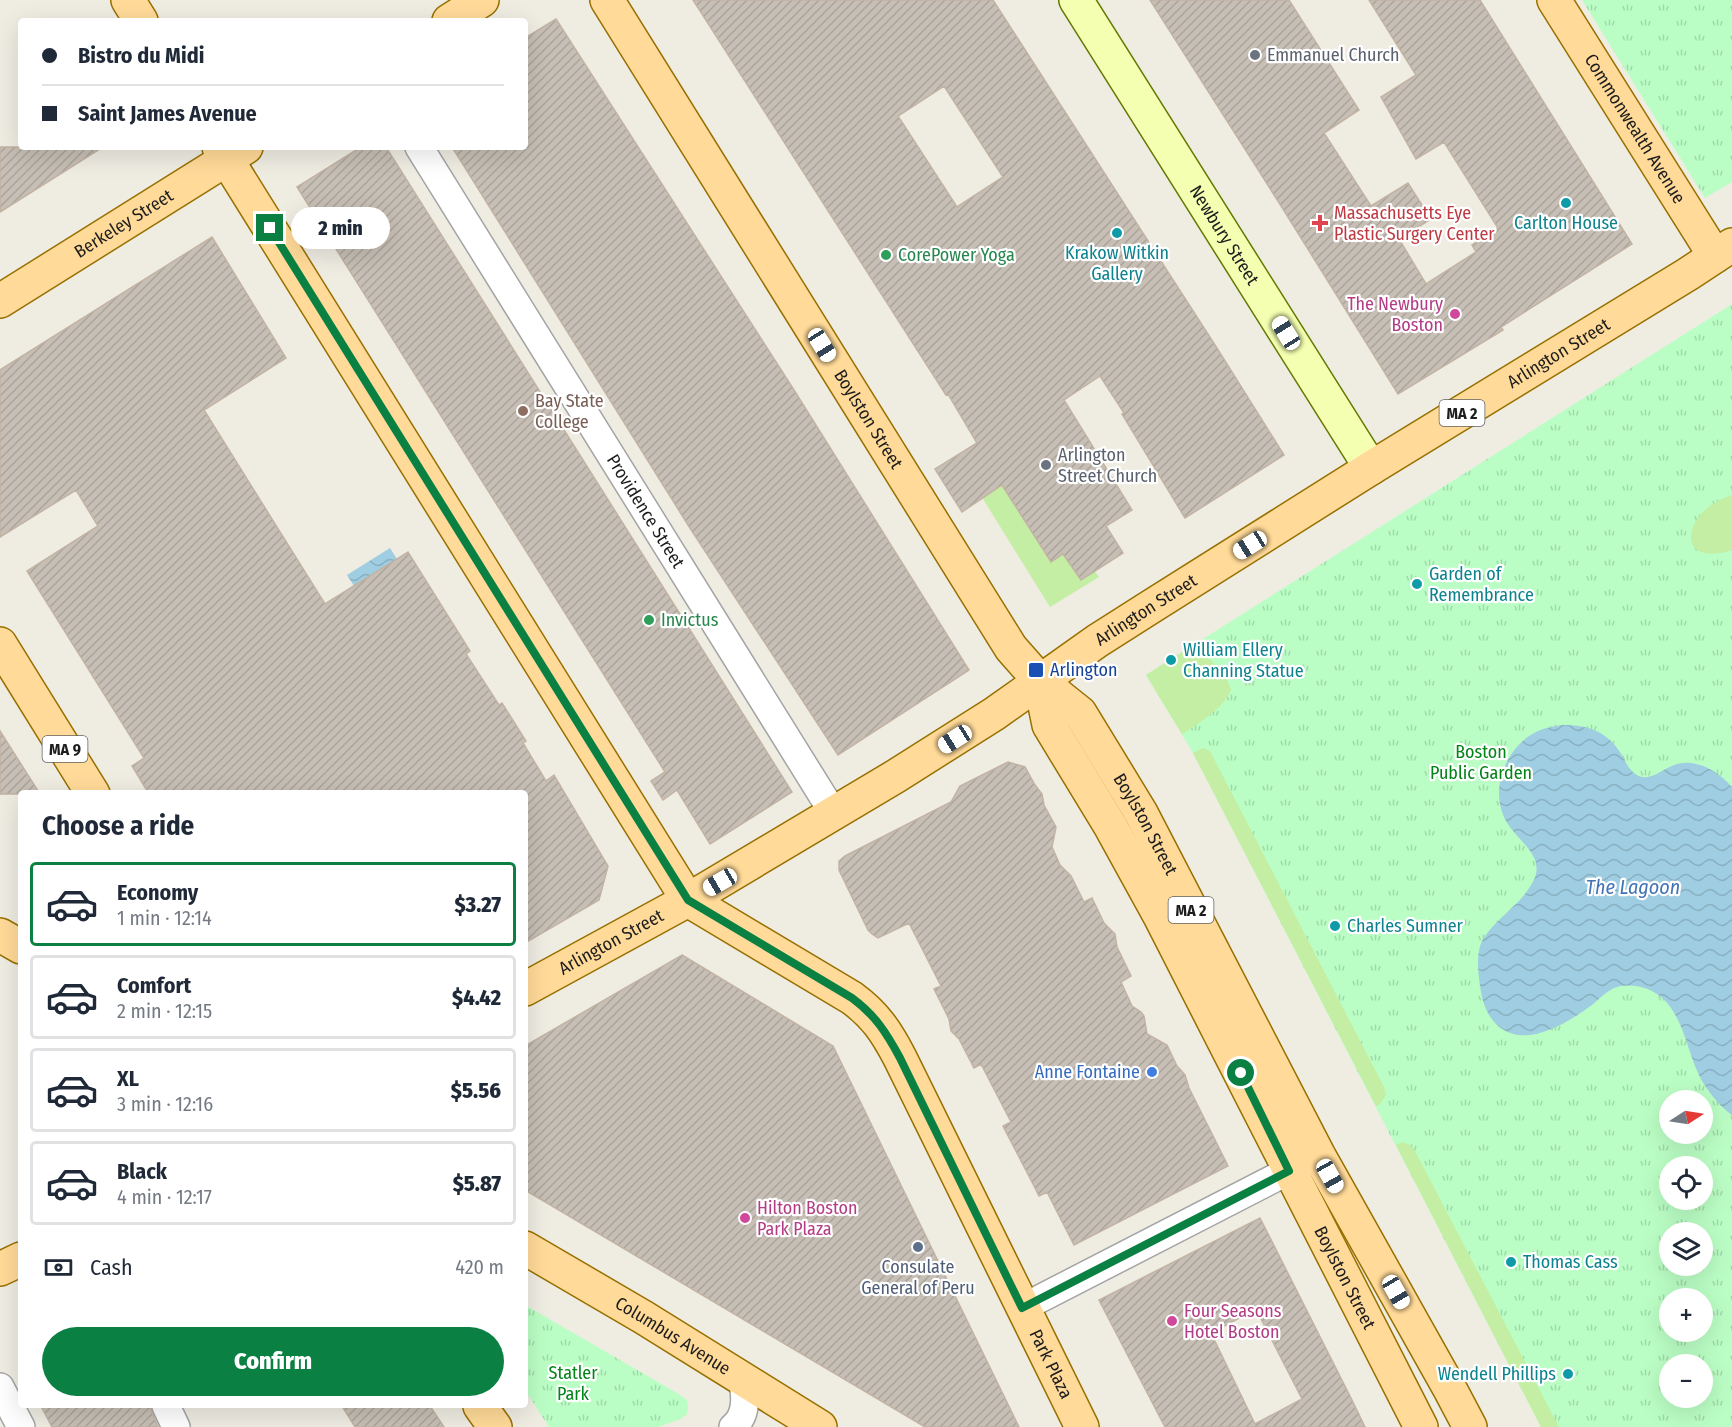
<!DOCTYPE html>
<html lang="en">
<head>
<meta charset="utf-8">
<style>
	body { margin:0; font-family:"Fira Sans Condensed",sans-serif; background:#f2f2f3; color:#1f2937; height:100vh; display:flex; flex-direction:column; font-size:22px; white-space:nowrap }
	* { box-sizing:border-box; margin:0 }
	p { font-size:20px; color:#747a83 }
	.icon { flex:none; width:33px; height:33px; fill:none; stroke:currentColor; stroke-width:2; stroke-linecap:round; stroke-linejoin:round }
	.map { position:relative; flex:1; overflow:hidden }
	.panel { position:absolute; left:18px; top:790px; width:510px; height:618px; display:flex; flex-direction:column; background:#fff; border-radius:6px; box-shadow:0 6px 24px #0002 }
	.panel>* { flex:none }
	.banner { position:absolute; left:18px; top:18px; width:510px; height:132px; border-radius:6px; box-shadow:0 6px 24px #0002; display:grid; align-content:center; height:132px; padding:0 24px; background:#fff }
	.needle { width:39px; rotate:78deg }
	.fabs { position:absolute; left:1659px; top:1090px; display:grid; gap:12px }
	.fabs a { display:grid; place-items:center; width:54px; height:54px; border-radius:50%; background:#fff; box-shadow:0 6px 24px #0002; font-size:30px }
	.end { position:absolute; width:27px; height:27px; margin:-14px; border:8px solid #0b8043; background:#fff; box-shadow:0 0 0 3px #fff }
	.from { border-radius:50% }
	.bubble { position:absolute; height:42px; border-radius:21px; background:#fff; box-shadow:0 6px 24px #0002; font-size:20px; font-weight:800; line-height:42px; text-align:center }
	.car { position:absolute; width:18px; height:36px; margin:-18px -9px; border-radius:8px; box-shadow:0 0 4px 2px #0007; background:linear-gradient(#fff 24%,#345 0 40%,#fff 0 76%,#345 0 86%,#fff 0) }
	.banner b { display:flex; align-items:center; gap:21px; height:57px; font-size:22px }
	.banner b+b { border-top:2px solid #e0e1e3 }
	.banner i { width:15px; height:15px; background:#1f2937 }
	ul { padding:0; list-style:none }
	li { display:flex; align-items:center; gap:18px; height:84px; margin:0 12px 9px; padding:0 12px; border:3px solid #e0e1e3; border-radius:6px }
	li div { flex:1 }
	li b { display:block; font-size:22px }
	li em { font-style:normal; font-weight:800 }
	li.active { border-color:#0b8043 }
	li>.icon { width:54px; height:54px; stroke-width:1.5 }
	h2 { padding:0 24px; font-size:27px; line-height:72px }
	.pay { display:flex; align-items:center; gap:15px; height:66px; padding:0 24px; font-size:22px }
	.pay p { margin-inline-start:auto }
	.button { display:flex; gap:12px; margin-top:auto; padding:12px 24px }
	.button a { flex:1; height:69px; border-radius:36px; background:#0b8043; color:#fff; font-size:24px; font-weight:800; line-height:69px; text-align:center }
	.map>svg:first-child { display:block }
	.park { fill:url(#park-tufts); fill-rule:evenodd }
	.garden { fill:#c3eea3 }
	.water { fill:url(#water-waves) }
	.building { fill:url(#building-hatch); stroke:#c2b3a3; stroke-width:1.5; fill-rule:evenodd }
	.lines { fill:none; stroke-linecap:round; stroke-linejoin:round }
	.street-casing { stroke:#a4a4a4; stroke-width:30 }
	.secondary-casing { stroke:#637900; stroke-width:36 }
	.primary-casing { stroke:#977000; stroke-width:36 }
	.street { stroke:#fff; stroke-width:27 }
	.secondary { stroke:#f5ffb1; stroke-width:33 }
	.primary { stroke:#ffda98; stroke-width:33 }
	.route { stroke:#0b8043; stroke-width:8 }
	.worship-dot { fill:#6b7280; stroke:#fff; stroke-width:2 }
	.culture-dot { fill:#0f9aa8; stroke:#fff; stroke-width:2 }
	.health-dot { fill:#e0444e; stroke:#fff; stroke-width:2 }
	.leisure-dot { fill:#2e9e5b; stroke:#fff; stroke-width:2 }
	.hotel-dot { fill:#d1479c; stroke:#fff; stroke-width:2 }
	.education-dot { fill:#8d6e63; stroke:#fff; stroke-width:2 }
	.transit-dot { fill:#1a4fb4; stroke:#fff; stroke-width:2 }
	.shop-dot { fill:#3f7fe0; stroke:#fff; stroke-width:2 }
	.service-dot { fill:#5c6f8a; stroke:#fff; stroke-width:2 }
	.labels { text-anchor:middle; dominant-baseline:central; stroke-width:4.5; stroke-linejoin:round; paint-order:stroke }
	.shield { fill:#fff; stroke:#616161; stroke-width:1.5 }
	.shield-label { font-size:16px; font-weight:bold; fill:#1d1d1d }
	.worship-label { font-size:18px; fill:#5b616d; stroke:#fff; text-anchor:start }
	.street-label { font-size:18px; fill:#1d1d1d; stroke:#fff }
	.health-label { font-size:18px; fill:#be3a42; stroke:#fff; text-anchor:start }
	.culture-label { font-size:18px; fill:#0d838f; stroke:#fff; text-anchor:start }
	.leisure-label { font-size:18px; fill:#27864d; stroke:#fff; text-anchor:start }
	.hotel-label { font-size:18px; fill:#b23c85; stroke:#fff; text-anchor:start }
	.education-label { font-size:18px; fill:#785e54; stroke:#fff; text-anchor:start }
	.transit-label { font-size:18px; fill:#164399; stroke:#fff; text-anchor:start }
	.park-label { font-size:18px; fill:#028417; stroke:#fff }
	.shop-label { font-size:18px; fill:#366cbe; stroke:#fff; text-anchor:end }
	.service-label { font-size:18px; fill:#4e5e75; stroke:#fff }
	.water-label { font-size:20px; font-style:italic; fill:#4273b5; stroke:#fff }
</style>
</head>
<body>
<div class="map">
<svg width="1732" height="1427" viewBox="0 0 1732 1427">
	<defs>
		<pattern id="park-tufts" width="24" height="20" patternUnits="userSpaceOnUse" patternTransform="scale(1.5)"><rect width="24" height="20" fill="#bbfec5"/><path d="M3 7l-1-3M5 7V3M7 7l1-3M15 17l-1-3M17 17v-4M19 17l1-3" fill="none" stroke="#a0d9a9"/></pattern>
		<pattern id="water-waves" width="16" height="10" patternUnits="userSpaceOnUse" patternTransform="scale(1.5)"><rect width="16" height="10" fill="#9fcde1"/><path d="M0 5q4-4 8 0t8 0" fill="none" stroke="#88b0c1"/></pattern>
		<pattern id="building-hatch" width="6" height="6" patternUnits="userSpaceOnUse" patternTransform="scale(1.5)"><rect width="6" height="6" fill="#c7bfb5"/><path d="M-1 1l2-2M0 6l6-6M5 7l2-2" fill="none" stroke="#aaa49b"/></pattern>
	</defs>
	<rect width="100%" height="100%" fill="#efece2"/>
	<path class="park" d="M1582,0H1732V182L1705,198Z
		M1732,304V1427H1541L1193,753L1146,675ZM1670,1101H1702V1134H1670ZM1670,1167H1702V1200H1670ZM1670,1233H1702V1266H1670ZM1670,1299H1702V1332H1670ZM1670,1365H1702V1398H1670Z
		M525,1305L677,1393L687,1400L688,1408L687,1414L681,1419L658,1427H549L525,1390Z"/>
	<path class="garden" d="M957,457L998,479L1050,562L1063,554L1081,580L1095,571L1099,577L1050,607Z
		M1732,495V550C1713,557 1683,556 1693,527C1699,510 1717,500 1732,495Z
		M1196,643L1226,677L1231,690C1225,707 1197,725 1182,734L1146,675Z
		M1203,748L1210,751L1384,1087L1386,1095L1380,1104L1376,1106L1193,753Z
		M1402,1142L1410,1145L1415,1151L1559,1427H1541L1396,1145Z"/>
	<path class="water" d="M390,548L397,559L354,586L347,575Z
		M1562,725C1589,725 1607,731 1622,755C1626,763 1630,772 1639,776C1651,781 1663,769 1674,765C1695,757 1718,771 1732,787V1115C1720,1107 1704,1087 1698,1073C1683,1040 1680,993 1636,986C1629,985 1621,985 1614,988C1606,992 1599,999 1592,1005C1567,1023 1523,1052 1495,1023C1485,1012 1482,999 1480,986C1478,972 1476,953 1482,941C1492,923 1512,910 1525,894C1529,888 1534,882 1536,874C1541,851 1512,837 1504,817C1490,787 1507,746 1536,732C1544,728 1553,726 1562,725Z"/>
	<path class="building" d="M693,0H993L1215,345L1284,455L1185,518L1122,414L1124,413L1100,376L1064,400L1132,510L1106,526L1123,553L1081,580L1063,554L1051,562L1002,485L962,512L935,469L977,443L948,394L946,395ZM944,86L1003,177L957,207L898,116Z
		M1150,0H1289L1359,110L1324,133L1371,206L1408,183L1431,219L1399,239L1426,284L1476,252L1472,245L1498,228L1444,142L1416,159L1381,97L1416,75L1369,0H1480L1632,244L1501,327L1503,330L1398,394L1283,209Z
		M556,19L794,390L969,670L838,755L688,525L452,147H525V38Z
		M0,147H103L0,212Z
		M361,147H386L792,792L710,844L677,790L663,800L651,781L665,772L297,187Z
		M212,237L286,358L204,410L325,604L408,552L470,651L466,654L499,705L502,703L526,741L523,743L546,781L554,775L608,866L599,900L525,943V794H149L132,766L144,758L27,571L98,526L76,490L0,537V370Z
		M0,731L40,794H0Z
		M1008,762L1025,767L1035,785L1042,794L1044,805L1056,827L1052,847L1060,865L1071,876L1084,902L1092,898L1104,923L1115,934L1117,947L1131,976L1121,982L1132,1006L1141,1012L1144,1016L1147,1034L1167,1045L1177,1066L1185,1075L1189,1088L1228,1166L1074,1245L1047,1192L1039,1196L1034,1186L1003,1126L1011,1122L981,1064L974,1068L959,1039L951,1031L949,1019L934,989L941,986L909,923L878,938L872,934L868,930L839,870V861L845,856L951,802L960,786Z
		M682,955L833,1046L1019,1427H925L525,1190V1046Z
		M1260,1218L1351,1398L1365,1427H1165L1099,1300ZM1256,1309L1302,1399L1255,1424L1211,1333Z
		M41,1406H150L152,1413L158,1427H52Z
		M342,1406H430L444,1427H355Z"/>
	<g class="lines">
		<g class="street-casing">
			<g id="street">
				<path id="s1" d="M419,147L834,814"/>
				<path d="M1022,1308L1306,1162"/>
				<path d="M0,1387L21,1427"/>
				<path d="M166,1406L176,1427"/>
				<path d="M733,1427C748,1415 746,1393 741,1377"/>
			</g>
		</g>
		<g class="secondary-casing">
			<g id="secondary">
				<path id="s2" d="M1076,0L1371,468"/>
			</g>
		</g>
		<g class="primary-casing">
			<g id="primary">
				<path d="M128,0L141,21"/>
				<path id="s3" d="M607,0L1011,648L1040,681L1080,713L1141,813L1319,1156L1451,1391L1470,1427"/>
				<path id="s4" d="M1554,0L1715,256"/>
				<path d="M449,21L482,0"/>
				<path id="s5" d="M219,147L688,900L852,998C875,1015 886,1031 900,1058L1082,1427"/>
				<path id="s6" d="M0,301L246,147"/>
				<path d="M0,644L93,794"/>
				<path id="s7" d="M1040,681L1049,725L1111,827L1160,916L1421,1427"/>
				<path d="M0,935L21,947"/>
				<path id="s8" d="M525,989L688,900L896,776L994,714L1097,641L1152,606L1371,468L1688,274L1732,245"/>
				<path id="s9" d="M525,1248L643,1317L820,1427"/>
				<path d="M0,1269L21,1259"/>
				<path d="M480,1406L495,1427"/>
			</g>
		</g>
		<use href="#street" class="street"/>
		<use href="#secondary" class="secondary"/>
		<use href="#primary" class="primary"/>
	</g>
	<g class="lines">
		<path class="route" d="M270,228L688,900L852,998C875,1015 886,1032 900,1058L1022,1308L1289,1171L1241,1073"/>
	</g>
	<g class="worship-dot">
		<circle cx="1255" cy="55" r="6"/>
		<circle cx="1046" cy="465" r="6"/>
	</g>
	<g class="culture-dot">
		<circle cx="1566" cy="203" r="6"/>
		<circle cx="1117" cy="233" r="6"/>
		<circle cx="1417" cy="584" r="6"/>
		<circle cx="1171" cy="660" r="6"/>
		<circle cx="1335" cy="926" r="6"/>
		<circle cx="1511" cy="1262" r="6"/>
		<circle cx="1568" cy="1374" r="6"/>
	</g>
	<path class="health-dot" d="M1317 214h6v6h6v6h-6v6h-6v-6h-6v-6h6z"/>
	<g class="leisure-dot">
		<circle cx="886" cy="255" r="6"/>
		<circle cx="649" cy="620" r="6"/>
	</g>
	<g class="hotel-dot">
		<circle cx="1455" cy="314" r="6"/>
		<circle cx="745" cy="1218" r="6"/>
		<circle cx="1172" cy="1321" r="6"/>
	</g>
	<circle class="education-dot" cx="523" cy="411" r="6"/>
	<rect class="transit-dot" x="1028" y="662" width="16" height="16" rx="3"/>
	<circle class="shop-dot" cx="1152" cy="1072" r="6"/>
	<circle class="service-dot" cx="918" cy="1247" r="6"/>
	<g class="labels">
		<g class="shield">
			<rect x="1439.5" y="400" width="45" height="26" rx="4.5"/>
			<rect x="42.5" y="736" width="45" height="26" rx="4.5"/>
			<rect x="1168.5" y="897" width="45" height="26" rx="4.5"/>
		</g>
		<g class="shield-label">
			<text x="1462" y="413">MA 2</text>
			<text x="65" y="749">MA 9</text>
			<text x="1191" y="910">MA 2</text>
		</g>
		<g class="worship-label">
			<text x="1267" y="55">Emmanuel Church</text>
			<text x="1058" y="455">Arlington<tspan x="1058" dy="21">Street Church</tspan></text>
		</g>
		<g class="street-label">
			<text stroke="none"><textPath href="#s4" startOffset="152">Commonwealth Avenue</textPath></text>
			<text stroke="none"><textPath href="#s6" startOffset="146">Berkeley Street</textPath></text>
			<text stroke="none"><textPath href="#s2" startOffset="278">Newbury Street</textPath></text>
			<text stroke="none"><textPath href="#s8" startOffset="1214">Arlington Street</textPath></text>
			<text stroke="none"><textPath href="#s3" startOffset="494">Boylston Street</textPath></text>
			<text stroke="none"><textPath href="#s1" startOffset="429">Providence Street</textPath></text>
			<text stroke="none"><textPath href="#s8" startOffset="728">Arlington Street</textPath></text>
			<text stroke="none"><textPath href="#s3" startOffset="988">Boylston Street</textPath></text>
			<text stroke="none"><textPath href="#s8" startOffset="98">Arlington Street</textPath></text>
			<text stroke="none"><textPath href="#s7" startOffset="672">Boylston Street</textPath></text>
			<text stroke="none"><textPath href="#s9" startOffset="172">Columbus Avenue</textPath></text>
			<text stroke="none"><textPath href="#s5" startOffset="1497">Park Plaza</textPath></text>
		</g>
		<g class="health-label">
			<text x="1334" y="213">Massachusetts Eye<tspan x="1334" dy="21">Plastic Surgery Center</tspan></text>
		</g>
		<g class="culture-label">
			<text x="1566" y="223" text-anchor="middle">Carlton House</text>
			<text x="1117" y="253" text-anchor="middle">Krakow Witkin<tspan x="1117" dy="21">Gallery</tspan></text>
			<text x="1429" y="574">Garden of<tspan x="1429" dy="21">Remembrance</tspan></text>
			<text x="1183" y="650">William Ellery<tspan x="1183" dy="21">Channing Statue</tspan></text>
			<text x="1347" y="926">Charles Sumner</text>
			<text x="1523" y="1262">Thomas Cass</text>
			<text x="1556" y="1374" text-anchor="end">Wendell Phillips</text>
		</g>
		<g class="leisure-label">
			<text x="898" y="255">CorePower Yoga</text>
			<text x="661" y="620">Invictus</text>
		</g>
		<g class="hotel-label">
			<text x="1443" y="304" text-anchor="end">The Newbury<tspan x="1443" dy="21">Boston</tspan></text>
			<text x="757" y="1208">Hilton Boston<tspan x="757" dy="21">Park Plaza</tspan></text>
			<text x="1184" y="1311">Four Seasons<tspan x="1184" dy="21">Hotel Boston</tspan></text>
		</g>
		<g class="education-label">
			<text x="535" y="401">Bay State<tspan x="535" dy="21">College</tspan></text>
		</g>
		<g class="transit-label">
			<text x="1050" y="670">Arlington</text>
		</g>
		<g class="park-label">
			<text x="1481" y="752">Boston<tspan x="1481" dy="21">Public Garden</tspan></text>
			<text x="573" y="1373">Statler<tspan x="573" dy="21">Park</tspan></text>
		</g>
		<g class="shop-label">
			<text x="1140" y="1072">Anne Fontaine</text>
		</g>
		<g class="service-label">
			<text x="918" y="1267">Consulate<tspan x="918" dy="21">General of Peru</tspan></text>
		</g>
		<g class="water-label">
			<text x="1633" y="887">The Lagoon</text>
		</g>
	</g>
</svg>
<div class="fabs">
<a><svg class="needle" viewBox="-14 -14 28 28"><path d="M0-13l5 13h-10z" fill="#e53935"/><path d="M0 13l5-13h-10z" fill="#747a83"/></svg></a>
<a><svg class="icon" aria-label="locate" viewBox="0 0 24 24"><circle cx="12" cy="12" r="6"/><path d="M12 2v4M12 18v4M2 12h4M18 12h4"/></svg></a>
<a><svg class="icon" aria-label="layers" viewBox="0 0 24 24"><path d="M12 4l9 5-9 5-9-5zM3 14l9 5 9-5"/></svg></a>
<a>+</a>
<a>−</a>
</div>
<i class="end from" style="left:1241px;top:1073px"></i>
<i class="end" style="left:270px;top:228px"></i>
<div class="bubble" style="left:291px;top:207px;width:99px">2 min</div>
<i class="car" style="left:1286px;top:333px;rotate:328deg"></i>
<i class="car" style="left:822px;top:345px;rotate:148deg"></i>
<i class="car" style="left:1250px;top:545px;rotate:238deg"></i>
<i class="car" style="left:955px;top:739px;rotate:238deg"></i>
<i class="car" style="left:720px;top:882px;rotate:240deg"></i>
<i class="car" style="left:1330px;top:1176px;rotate:151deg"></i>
<i class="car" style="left:1396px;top:1292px;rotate:150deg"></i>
<div class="banner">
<b><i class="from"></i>Bistro du Midi</b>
<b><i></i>Saint James Avenue</b>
</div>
<section class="panel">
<h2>Choose a ride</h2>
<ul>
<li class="active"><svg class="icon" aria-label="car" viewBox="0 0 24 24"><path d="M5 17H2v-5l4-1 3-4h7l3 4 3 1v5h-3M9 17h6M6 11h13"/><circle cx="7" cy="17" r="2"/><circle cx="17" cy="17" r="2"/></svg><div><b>Economy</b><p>1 min · 12:14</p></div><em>$3.27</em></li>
<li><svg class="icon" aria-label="car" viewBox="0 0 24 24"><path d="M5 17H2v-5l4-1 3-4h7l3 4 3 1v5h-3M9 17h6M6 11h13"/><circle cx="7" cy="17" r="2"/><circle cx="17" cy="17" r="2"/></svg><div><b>Comfort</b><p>2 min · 12:15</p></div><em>$4.42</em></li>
<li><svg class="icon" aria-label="car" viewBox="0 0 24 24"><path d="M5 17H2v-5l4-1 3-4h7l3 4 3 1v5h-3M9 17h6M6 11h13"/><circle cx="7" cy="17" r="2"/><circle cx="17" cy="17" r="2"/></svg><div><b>XL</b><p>3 min · 12:16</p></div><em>$5.56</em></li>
<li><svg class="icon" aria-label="car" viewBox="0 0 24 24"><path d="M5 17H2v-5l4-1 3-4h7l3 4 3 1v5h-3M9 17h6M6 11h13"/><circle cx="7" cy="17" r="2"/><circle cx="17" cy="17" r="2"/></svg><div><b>Black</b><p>4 min · 12:17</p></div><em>$5.87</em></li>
</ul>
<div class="pay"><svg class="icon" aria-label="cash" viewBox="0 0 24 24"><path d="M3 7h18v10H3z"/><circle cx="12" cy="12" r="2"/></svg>Cash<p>420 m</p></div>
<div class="button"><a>Confirm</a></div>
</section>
</div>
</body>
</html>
